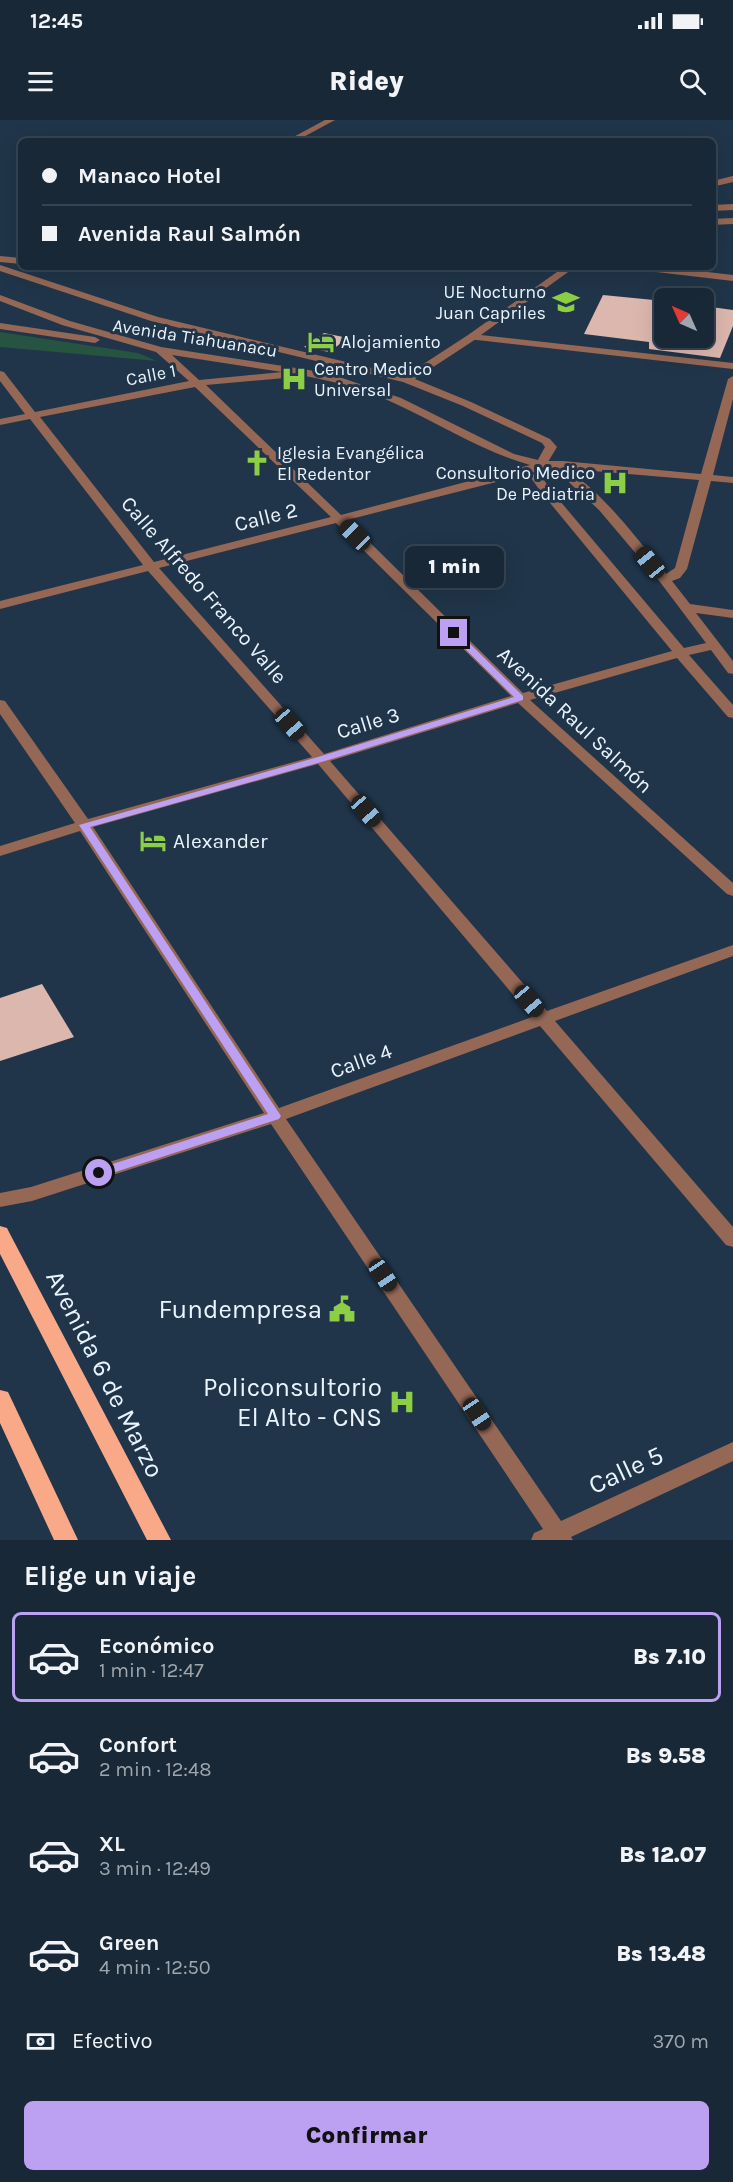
<!DOCTYPE html>
<html lang="es">
<head>
<meta charset="utf-8">
<style>
	body { margin:0; font-family:Karla,sans-serif; background:#21303f; color:#f1f3f6; height:100vh; display:flex; flex-direction:column; font-size:22px; white-space:nowrap }
	* { box-sizing:border-box; margin:0 }
	p { font-size:20px; color:#9fa6ad }
	.icon { flex:none; width:33px; height:33px; fill:none; stroke:currentColor; stroke-width:2; stroke-linecap:round; stroke-linejoin:round }
	.map { position:relative; height:1420px; overflow:hidden }
	.side { display:flex; flex-direction:column; background:#182837; flex:1 }
	.side>* { flex:none }
	.banner { position:absolute; left:18px; top:18px; width:698px; height:132px; border-radius:9px; box-shadow:0 6px 24px #0002,0 0 0 2px #364452; display:grid; align-content:center; height:132px; padding:0 24px; background:#182837 }
	.needle { width:39px; rotate:315deg }
	.fabs { position:absolute; left:654px; top:168px; display:grid; gap:12px }
	.fabs a { display:grid; place-items:center; width:60px; height:60px; border-radius:9px; background:#182837; box-shadow:0 6px 24px #0002,0 0 0 2px #364452; font-size:30px }
	.end { position:absolute; width:27px; height:27px; margin:-14px; border:8px solid #bca0f2; background:#111; box-shadow:0 0 0 3px #111 }
	.from { border-radius:50% }
	.bubble { position:absolute; height:42px; border-radius:9px; background:#182837; box-shadow:0 6px 24px #0002,0 0 0 2px #364452; font-size:20px; font-weight:800; line-height:42px; text-align:center }
	.car { position:absolute; width:18px; height:36px; margin:-18px -9px; border-radius:8px; box-shadow:0 0 4px 2px #0007; background:linear-gradient(#222 24%,#8ab4d8 0 40%,#222 0 76%,#8ab4d8 0 86%,#222 0) }
	.banner b { display:flex; align-items:center; gap:21px; height:57px; font-size:22px }
	.banner b+b { border-top:2px solid #364452 }
	.banner i { width:15px; height:15px; background:#f1f3f6 }
	ul { padding:0; list-style:none }
	li { display:flex; align-items:center; gap:18px; height:90px; margin:0 12px 9px; padding:0 12px; border:3px solid transparent; border-radius:9px }
	li div { flex:1 }
	li b { display:block; font-size:22px }
	li em { font-style:normal; font-weight:800 }
	li.active { border-color:#bca0f2 }
	li>.icon { width:54px; height:54px; stroke-width:1.5 }
	h2 { padding:0 24px; font-size:27px; line-height:72px }
	.pay { display:flex; align-items:center; gap:15px; height:66px; padding:0 24px; font-size:22px }
	.pay p { margin-inline-start:auto }
	.action { display:flex; gap:12px; margin-top:auto; padding:12px 24px }
	.action a { flex:1; height:69px; border-radius:9px; background:#bca0f2; color:#111; font-size:24px; font-weight:800; line-height:69px; text-align:center }
	.status { display:flex; justify-content:space-between; align-items:center; height:42px; padding:0 30px; background:#182837; direction:ltr }
	.status svg { height:16px; fill:currentColor }
	header { display:flex; justify-content:space-between; align-items:center; height:78px; padding:0 24px; background:#182837; font-size:27px; font-weight:800 }
	.map>svg:first-child { display:block }
	.green { fill:#275341 }
	.building { fill:#dcb7ae }
	.lines { fill:none; stroke-linecap:round; stroke-linejoin:round }
	.pedestrian { fill:#956755; fill-rule:evenodd }
	.minor { fill:#956755; fill-rule:evenodd }
	.tertiary { fill:#956755; fill-rule:evenodd }
	.trunk { fill:#faa988; fill-rule:evenodd }
	.route { fill:#bca0f2 }
	.labels { text-anchor:middle; dominant-baseline:central; stroke-width:6; stroke-linejoin:round; paint-order:stroke }
	.far-poi-label { font-size:18px; fill:#eaf4fe; stroke:#203549; text-anchor:start }
	.far-street-label { font-size:18px; fill:#eaf4fe; stroke:#203549 }
	.street-label { font-size:21px; fill:#eaf4fe; stroke:#203549 }
	.poi-label { font-size:21px; fill:#eaf4fe; stroke:#203549; text-anchor:start }
	.near-poi-label { font-size:26px; fill:#eaf4fe; stroke:#203549; text-anchor:end }
	.near-street-label { font-size:26px; fill:#eaf4fe; stroke:#203549 }
</style>
</head>
<body>
<div class="status"><b>12:45</b><svg viewBox="0 0 49 12"><path d="M0 12V9h3v3zM5 12V6h3v6zM10 12V3h3v9zM15 12V0h3v12zM26 1h20v11H26zM47 4h2v5h-2z"/></svg></div>
<header><svg class="icon" aria-label="menu" viewBox="0 0 24 24"><path d="M4 6h16M4 12h16M4 18h16"/></svg>Ridey<svg class="icon" aria-label="search" viewBox="0 0 24 24"><circle cx="10" cy="10" r="6"/><path d="M15 15l6 6"/></svg></header>
<div class="map">
<svg width="733" height="1420" viewBox="0 0 733 1420">
	<rect width="100%" height="100%" fill="#203549"/>
	<path class="green" d="M0,212L138,233L157,241L0,227Z"/>
	<path class="building" d="M603,175L664,181V218H704V186L733,190V206L720,238L649,229V222L584,214Z
		M324,213L348,218L329,232L304,227Z
		M42,864L74,917L0,941V878Z"/>
	<g class="lines">
		<path class="pedestrian" d="M0,145L158,197L405,256L468,215H476V219L415,259L471,282L550,319L557,327L545,347H537L535,345L545,327L542,323L463,286L403,262L151,201L0,151Z"/>
		<path class="minor" d="M325,0H335L296,21H286Z
			M733,56V62L712,67V61Z
			M564,147H575L481,215L733,243V249L468,219V215Z
			M634,147H664L733,155V161L639,150Z
			M0,175L70,201L161,227L309,250L342,258L401,278L514,334L542,341H563L701,354L728,259L733,256V279L713,355L733,357V363L711,361L687,449L680,458L672,461L690,484L733,490V498L696,493L733,541V554L728,553L711,530L689,535L733,585V598L728,597L677,538L530,580L733,763V776L727,774L518,583L330,641L547,891L733,825V836L555,901L733,1107V1127L726,1125L540,906L286,999L561,1401L733,1322V1341L571,1417L573,1420H531L534,1413L543,1409L271,1004L32,1081L0,1087V1073L31,1067L264,993L80,711L0,736V726L75,703L0,594V580L5,581L88,699L312,637L148,451L0,489V481L143,445L30,299L0,305V299L25,294L0,261V251L4,252L35,292L189,261L156,232L62,205L0,181ZM172,235L282,252L199,260ZM289,253C325,259 363,268 396,284C440,304 483,332 530,345L341,395L206,265L285,258L289,257ZM195,267L331,397L154,442L40,297ZM558,348L699,360L675,448L666,454C645,429 589,353 558,348ZM535,352L531,358L541,372L672,531L523,573L347,400ZM547,353L561,355L599,390L660,462L706,523L684,528L549,368L543,358ZM336,403L511,576L324,634L159,448ZM318,644L532,897L279,988L93,707Z
			M0,203L95,217L100,220L95,223L0,209Z"/>
		<path class="tertiary" d="M733,84V90L712,91V85Z
			M733,98V104L712,105V99Z
			M0,136L21,138V144L0,142Z"/>
		<path class="trunk" d="M0,1106L7,1108L10,1114L171,1420H147L0,1134Z
			M0,1270L8,1272L78,1420H54L0,1303Z"/>
	</g>
	<path class="route" d="M451,511H457L523,576V580L325,641L90,707L281,996L279,999L103,1056H94V1050L268,994L79,705L318,637L514,577L451,515Z"/>
	<defs>
		<g id="school-bare" transform="scale(2.07)"><path d="M0-5L7-2L0 1L-7-2ZM-4 1L0 2.5L4 1V4Q0 6-4 4Z" fill="#8cce45" stroke="#203549" stroke-width="2.5" paint-order="stroke"/></g>
		<g id="hotel-bare" transform="scale(2.07)"><path d="M-6-4.5h1.5V1H6V5H4.5V3h-9V5H-6ZM-4 0a1.8 1.8 0 1 1 3.6 0ZM.5 0V-2.5h3Q6-2.5 6 0Z" fill="#8cce45" stroke="#203549" stroke-width="2.5" paint-order="stroke"/></g>
		<g id="hospital-bare" transform="scale(2.07)"><path d="M-5-5h3v3.5h4V-5h3V5h-3V1.5h-4V5h-3Z" fill="#8cce45" stroke="#203549" stroke-width="2.5" paint-order="stroke"/></g>
		<g id="church-bare" transform="scale(2.07)"><path d="M-1.2-6h2.4v3.5h3.3v2.4h-3.3V6h-2.4V-.1h-3.3v-2.4h3.3Z" fill="#8cce45" stroke="#203549" stroke-width="2.5" paint-order="stroke"/></g>
		<g id="civic-bare" transform="scale(2.07)"><path d="M-.6-6.5H3V-4.5H.6V-3L4-1V1h2V6H-6V1h2V-1L-.6-3ZM-1.2 2.5V6h2.4V2.5Z" fill="#8cce45" stroke="#203549" stroke-width="2.5" paint-order="stroke"/></g>
	</defs>
	<g fill-rule="evenodd">
		<use href="#school-bare" x="566" y="182"/>
		<use href="#hotel-bare" x="321" y="222"/>
		<use href="#hospital-bare" x="294" y="259"/>
		<use href="#church-bare" x="257" y="343"/>
		<use href="#hospital-bare" x="615" y="363"/>
		<use href="#hotel-bare" x="153" y="721"/>
		<use href="#civic-bare" x="342" y="1189"/>
		<use href="#hospital-bare" x="402" y="1282"/>
	</g>
	<g class="labels">
		<g class="far-poi-label">
			<text x="546" y="172" text-anchor="end">UE Nocturno<tspan x="546" dy="21">Juan Capriles</tspan></text>
			<text x="341" y="222">Alojamiento</text>
			<text x="314" y="249">Centro Medico<tspan x="314" dy="21">Universal</tspan></text>
			<text x="277" y="333">Iglesia Evangélica<tspan x="277" dy="21">El Redentor</tspan></text>
			<text x="595" y="353" text-anchor="end">Consultorio Medico<tspan x="595" dy="21">De Pediatria</tspan></text>
		</g>
		<g class="far-street-label">
			<text transform="translate(195 218) rotate(9)">Avenida Tiahuanacu</text>
			<text transform="translate(151 255) rotate(-11)">Calle 1</text>
		</g>
		<g class="street-label">
			<text transform="translate(266 397) rotate(-14)">Calle 2</text>
			<text transform="translate(204 470) rotate(49)">Calle Alfredo Franco Valle</text>
			<text transform="translate(575 600) rotate(43)">Avenida Raul Salmón</text>
			<text transform="translate(368 603) rotate(-17)">Calle 3</text>
			<text transform="translate(361 941) rotate(-20)">Calle 4</text>
		</g>
		<g class="poi-label">
			<text x="173" y="721">Alexander</text>
		</g>
		<g class="near-poi-label">
			<text x="322" y="1189">Fundempresa</text>
			<text x="382" y="1267">Policonsultorio<tspan x="382" dy="30">El Alto - CNS</tspan></text>
		</g>
		<g class="near-street-label">
			<text transform="translate(105 1254) rotate(63)">Avenida 6 de Marzo</text>
			<text transform="translate(626 1350) rotate(-25)">Calle 5</text>
		</g>
	</g>
</svg>
<div class="fabs">
<a><svg class="needle" viewBox="-14 -14 28 28"><path d="M0-13l5 13h-10z" fill="#e53935"/><path d="M0 13l5-13h-10z" fill="#9fa6ad"/></svg></a>
</div>
<i class="end from" style="left:99px;top:1053px"></i>
<i class="end" style="left:454px;top:513px"></i>
<div class="bubble" style="left:405px;top:426px;width:99px">1 min</div>
<i class="car" style="left:355px;top:415px;rotate:315deg"></i>
<i class="car" style="left:650px;top:443px;rotate:321deg"></i>
<i class="car" style="left:290px;top:604px;rotate:139deg"></i>
<i class="car" style="left:366px;top:691px;rotate:139deg"></i>
<i class="car" style="left:529px;top:881px;rotate:140deg"></i>
<i class="car" style="left:383px;top:1155px;rotate:146deg"></i>
<i class="car" style="left:477px;top:1294px;rotate:146deg"></i>
<div class="banner">
<b><i class="from"></i>Manaco Hotel</b>
<b><i></i>Avenida Raul Salmón</b>
</div>
</div>
<section class="side">
<h2>Elige un viaje</h2>
<ul>
<li class="active"><svg class="icon" aria-label="car" viewBox="0 0 24 24"><path d="M5 17H2v-5l4-1 3-4h7l3 4 3 1v5h-3M9 17h6M6 11h13"/><circle cx="7" cy="17" r="2"/><circle cx="17" cy="17" r="2"/></svg><div><b>Económico</b><p>1 min · 12:47</p></div><em>Bs 7.10</em></li>
<li><svg class="icon" aria-label="car" viewBox="0 0 24 24"><path d="M5 17H2v-5l4-1 3-4h7l3 4 3 1v5h-3M9 17h6M6 11h13"/><circle cx="7" cy="17" r="2"/><circle cx="17" cy="17" r="2"/></svg><div><b>Confort</b><p>2 min · 12:48</p></div><em>Bs 9.58</em></li>
<li><svg class="icon" aria-label="car" viewBox="0 0 24 24"><path d="M5 17H2v-5l4-1 3-4h7l3 4 3 1v5h-3M9 17h6M6 11h13"/><circle cx="7" cy="17" r="2"/><circle cx="17" cy="17" r="2"/></svg><div><b>XL</b><p>3 min · 12:49</p></div><em>Bs 12.07</em></li>
<li><svg class="icon" aria-label="car" viewBox="0 0 24 24"><path d="M5 17H2v-5l4-1 3-4h7l3 4 3 1v5h-3M9 17h6M6 11h13"/><circle cx="7" cy="17" r="2"/><circle cx="17" cy="17" r="2"/></svg><div><b>Green</b><p>4 min · 12:50</p></div><em>Bs 13.48</em></li>
</ul>
<div class="pay"><svg class="icon" aria-label="cash" viewBox="0 0 24 24"><path d="M3 7h18v10H3z"/><circle cx="12" cy="12" r="2"/></svg>Efectivo<p>370 m</p></div>
<div class="action"><a>Confirmar</a></div>
</section>
</body>
</html>
